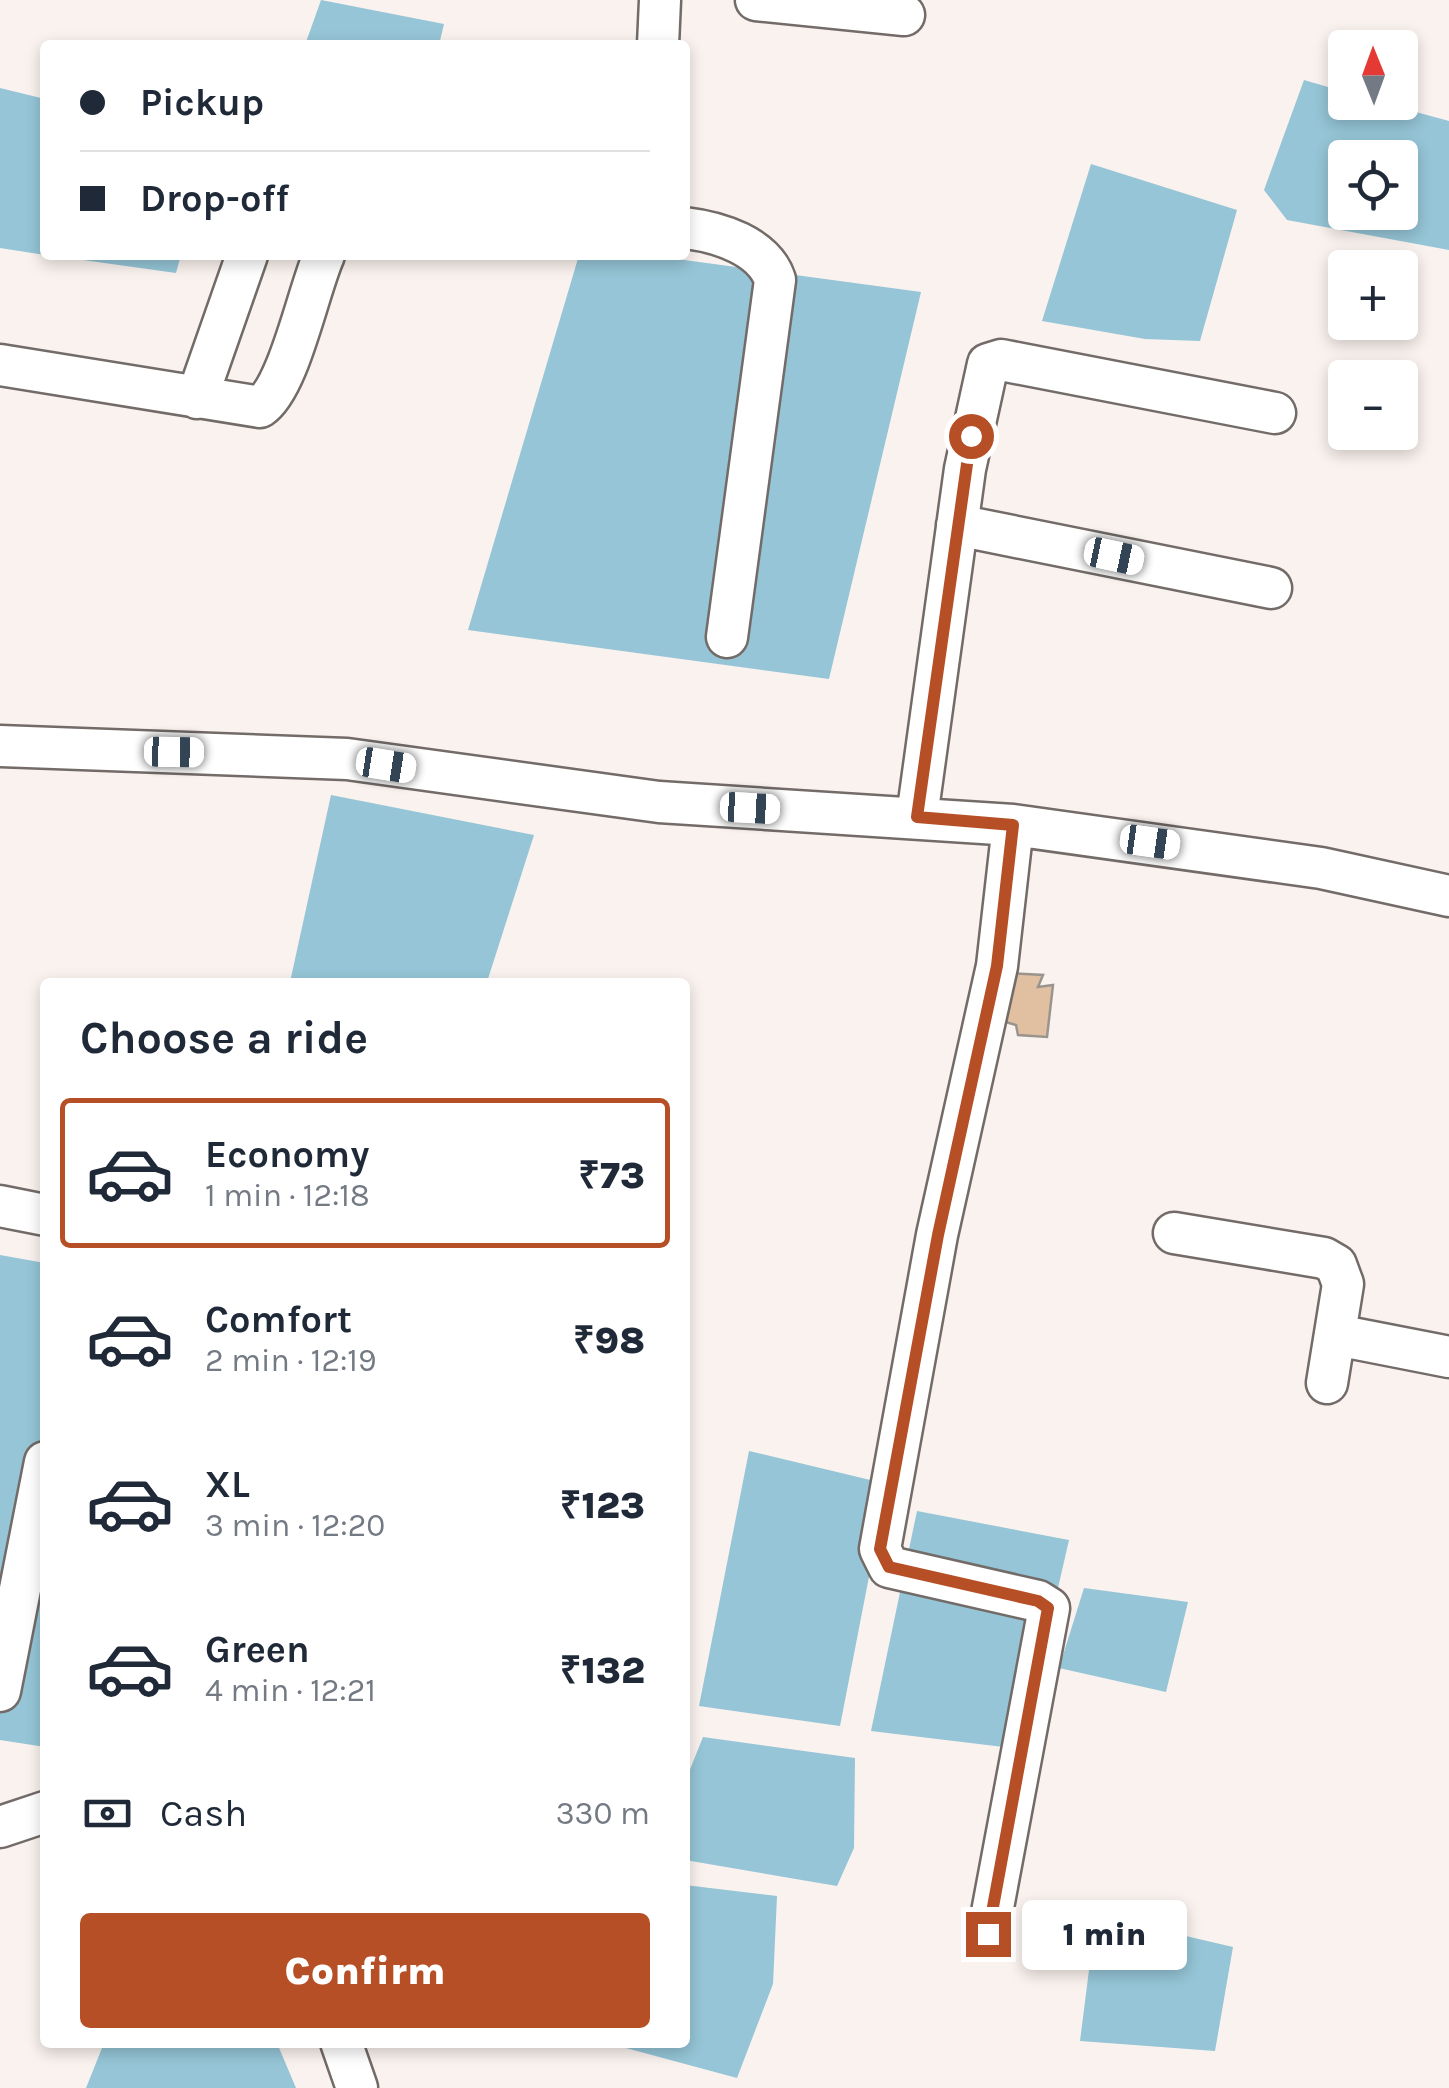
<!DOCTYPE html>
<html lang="en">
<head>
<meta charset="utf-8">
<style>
	body { margin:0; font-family:Karla,sans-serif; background:#f2f2f3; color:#1f2937; height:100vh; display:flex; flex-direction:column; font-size:38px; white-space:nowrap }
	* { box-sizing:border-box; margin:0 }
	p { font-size:32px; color:#747a83 }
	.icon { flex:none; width:55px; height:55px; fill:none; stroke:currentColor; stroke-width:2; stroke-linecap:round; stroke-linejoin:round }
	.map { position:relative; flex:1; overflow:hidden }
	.details { position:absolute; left:40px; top:978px; width:650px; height:1070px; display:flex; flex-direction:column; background:#fff; border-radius:10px; box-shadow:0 5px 15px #0003 }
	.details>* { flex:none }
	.guide { position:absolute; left:40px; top:40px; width:650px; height:220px; border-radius:10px; box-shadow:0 5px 15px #0003; display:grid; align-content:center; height:220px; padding:0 40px; background:#fff }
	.needle { width:65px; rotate:359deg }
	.fabs { position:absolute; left:1328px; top:30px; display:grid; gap:20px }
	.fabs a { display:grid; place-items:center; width:90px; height:90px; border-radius:10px; background:#fff; box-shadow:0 5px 15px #0003; font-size:50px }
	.end { position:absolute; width:45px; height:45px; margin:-22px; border:12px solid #b64f26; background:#fff; box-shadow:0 0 0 5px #fff }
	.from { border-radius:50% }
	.bubble { position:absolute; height:70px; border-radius:10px; background:#fff; box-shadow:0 5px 15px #0003; font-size:32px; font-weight:800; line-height:70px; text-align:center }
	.car { position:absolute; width:30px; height:60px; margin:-30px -15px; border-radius:12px; box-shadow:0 0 8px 2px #0007; background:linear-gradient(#fff 24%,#345 0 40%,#fff 0 76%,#345 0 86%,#fff 0) }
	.guide b { display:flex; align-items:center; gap:35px; height:95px; font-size:38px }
	.guide b+b { border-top:2px solid #e0e1e3 }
	.guide i { width:25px; height:25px; background:#1f2937 }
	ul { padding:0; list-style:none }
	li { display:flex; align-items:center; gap:30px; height:150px; margin:0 20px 15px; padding:0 20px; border:5px solid transparent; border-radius:10px }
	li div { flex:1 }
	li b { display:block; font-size:38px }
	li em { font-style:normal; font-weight:800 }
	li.active { border-color:#b64f26 }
	li>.icon { width:90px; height:90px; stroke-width:1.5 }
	h2 { padding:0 40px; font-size:45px; line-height:120px }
	.pay { display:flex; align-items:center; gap:25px; height:110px; padding:0 40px; font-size:38px }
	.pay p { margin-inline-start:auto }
	.primary-button { display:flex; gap:20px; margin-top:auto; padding:20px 40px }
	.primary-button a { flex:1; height:115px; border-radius:10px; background:#b64f26; color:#fff; font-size:40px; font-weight:800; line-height:115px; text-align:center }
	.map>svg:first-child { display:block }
	.water { fill:#95c5d6; fill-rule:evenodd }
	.building { fill:#e1c0a2; stroke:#9a948f; stroke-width:2.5 }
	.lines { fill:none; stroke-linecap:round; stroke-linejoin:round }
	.minor-casing { stroke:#726b68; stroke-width:45 }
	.minor { stroke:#fff; stroke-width:40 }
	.route { stroke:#b64f26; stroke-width:12 }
</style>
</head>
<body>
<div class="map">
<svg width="1449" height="2088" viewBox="0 0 1449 2088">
	<rect width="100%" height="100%" fill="#faf2ee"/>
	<path class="water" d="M321,0L444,24L439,45H305Z
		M1304,80L1345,92V102L1383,103L1449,121V250L1287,220L1264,190ZM1345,158H1400V212H1345Z
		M0,88L45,99V255L0,248Z
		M1091,164L1237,210L1200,341L1145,339L1042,321Z
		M47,255H181L176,273Z
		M579,255H647L921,292L829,679L468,630Z
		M331,795L534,835L487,982H290Z
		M0,1255L45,1263V1747L0,1740Z
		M749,1451L887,1484L840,1726L699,1706Z
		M917,1511L1069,1540L1021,1749L871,1731Z
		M1084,1588L1188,1602L1166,1692L1059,1668Z
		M703,1737L855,1758L854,1848L837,1886L685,1860V1782Z
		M685,1885L777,1896L773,1984L737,2078L611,2044L685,2042Z
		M1096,1915L1233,1947L1215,2051L1080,2041Z
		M104,2043H277L296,2088H86Z"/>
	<path class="building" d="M1004,973L1043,975L1038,987L1053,985L1047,1037L1018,1035L1016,1025L999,1020Z"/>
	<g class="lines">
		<g class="minor-casing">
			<path id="minor" d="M756,0L904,15
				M658,45L660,0
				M685,228C719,232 764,246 775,280L727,637
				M0,365L260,407C289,388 308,291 324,255
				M197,398L247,255
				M957,525L1271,588
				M0,746L347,759L659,802L1013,825L1321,868L1449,896
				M917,817L965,469L988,364L1001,360L1275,413
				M0,1206L45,1215
				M1174,1233L1324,1258L1336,1265L1343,1284L1327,1383
				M1337,1335L1449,1357
				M0,1691L45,1462
				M0,1827L45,1812
				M988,1934L1049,1608L1038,1601L889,1567L880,1549L937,1235L997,966L1013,825
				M341,2042L357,2088"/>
		</g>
		<use href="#minor" class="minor"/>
	</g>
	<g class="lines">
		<path class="route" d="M971,436L917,817L1013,825L997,966L938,1235L880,1549L889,1567L1038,1601L1048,1608L988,1934"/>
	</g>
</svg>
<div class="fabs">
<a><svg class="needle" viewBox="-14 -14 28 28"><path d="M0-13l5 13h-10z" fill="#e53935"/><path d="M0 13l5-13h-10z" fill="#747a83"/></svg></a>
<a><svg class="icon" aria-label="locate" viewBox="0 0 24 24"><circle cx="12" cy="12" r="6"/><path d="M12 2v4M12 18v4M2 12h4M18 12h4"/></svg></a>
<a>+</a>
<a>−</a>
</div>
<i class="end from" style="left:971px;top:436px"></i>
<i class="end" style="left:988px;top:1934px"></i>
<div class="bubble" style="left:1022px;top:1900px;width:165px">1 min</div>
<i class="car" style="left:1114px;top:556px;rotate:102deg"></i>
<i class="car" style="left:174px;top:752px;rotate:91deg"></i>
<i class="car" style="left:386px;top:765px;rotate:99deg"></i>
<i class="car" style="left:750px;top:808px;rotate:93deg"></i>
<i class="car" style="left:1150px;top:842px;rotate:98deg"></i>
<div class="guide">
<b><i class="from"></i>Pickup</b>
<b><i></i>Drop-off</b>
</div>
<section class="details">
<h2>Choose a ride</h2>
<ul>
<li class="active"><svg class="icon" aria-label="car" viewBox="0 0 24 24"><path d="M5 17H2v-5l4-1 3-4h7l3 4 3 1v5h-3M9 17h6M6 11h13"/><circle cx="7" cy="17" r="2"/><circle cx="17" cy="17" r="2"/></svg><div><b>Economy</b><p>1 min · 12:18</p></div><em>₹73</em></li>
<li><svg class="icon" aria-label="car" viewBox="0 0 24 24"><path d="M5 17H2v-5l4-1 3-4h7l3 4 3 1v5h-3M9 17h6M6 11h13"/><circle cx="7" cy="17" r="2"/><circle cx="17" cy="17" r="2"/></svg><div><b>Comfort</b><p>2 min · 12:19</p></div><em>₹98</em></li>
<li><svg class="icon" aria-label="car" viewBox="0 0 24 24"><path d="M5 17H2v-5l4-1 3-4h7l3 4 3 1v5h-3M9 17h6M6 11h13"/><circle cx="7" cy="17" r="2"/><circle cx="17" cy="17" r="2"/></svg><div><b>XL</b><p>3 min · 12:20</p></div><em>₹123</em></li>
<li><svg class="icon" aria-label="car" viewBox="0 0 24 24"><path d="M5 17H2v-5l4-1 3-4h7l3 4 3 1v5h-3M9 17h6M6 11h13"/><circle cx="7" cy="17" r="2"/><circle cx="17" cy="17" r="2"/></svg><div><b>Green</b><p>4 min · 12:21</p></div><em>₹132</em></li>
</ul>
<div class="pay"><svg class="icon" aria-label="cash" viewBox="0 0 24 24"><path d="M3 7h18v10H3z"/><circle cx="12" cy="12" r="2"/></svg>Cash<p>330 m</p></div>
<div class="primary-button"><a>Confirm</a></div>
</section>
</div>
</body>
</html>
